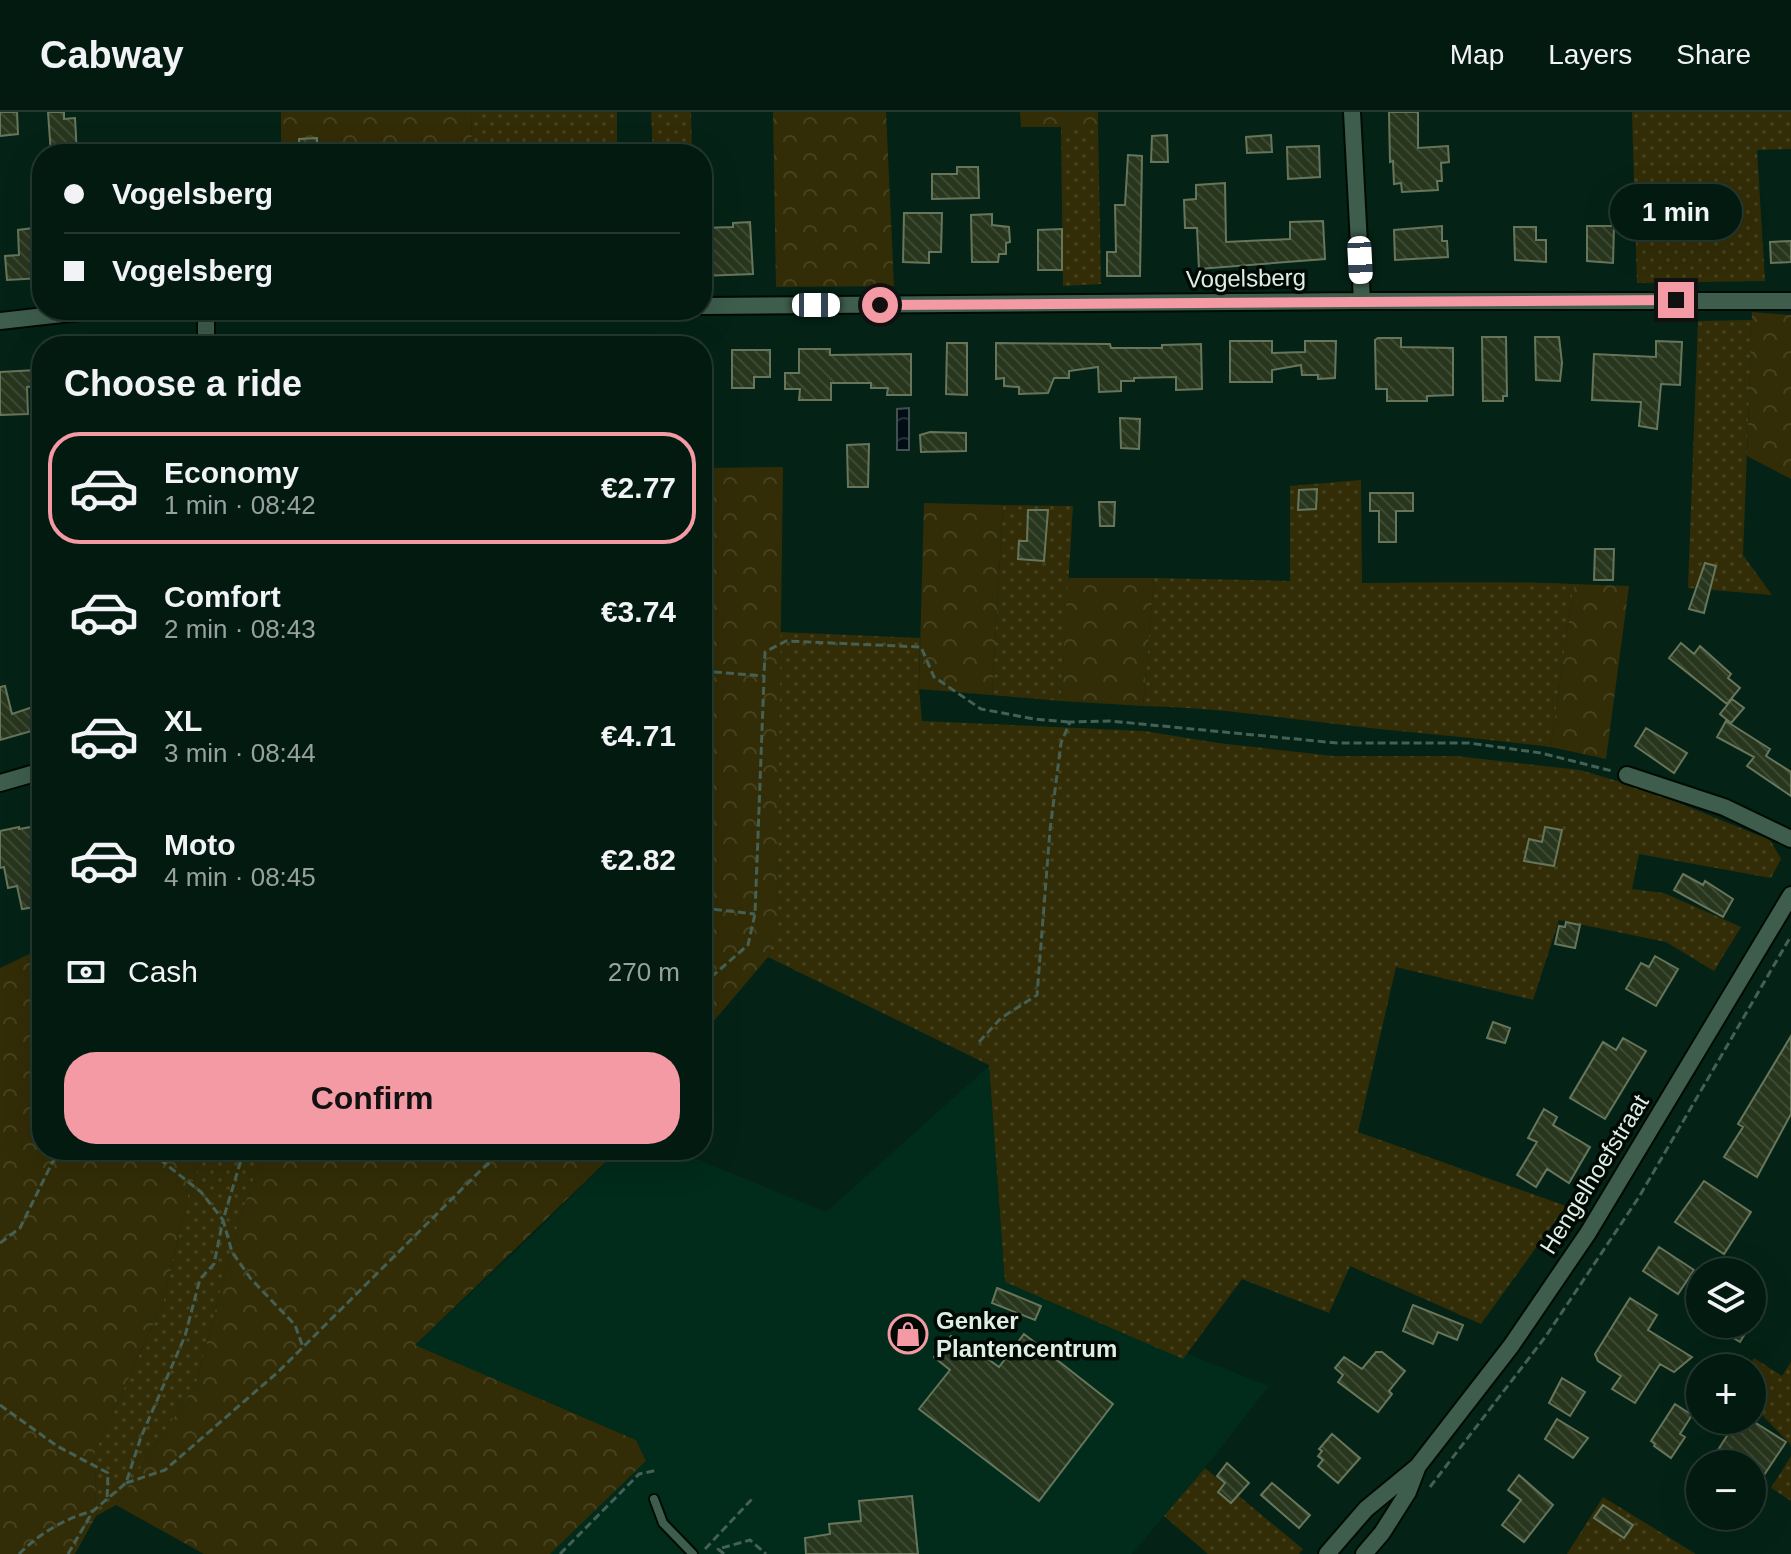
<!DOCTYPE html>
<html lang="en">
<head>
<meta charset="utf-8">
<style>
	body { margin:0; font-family:Arial,sans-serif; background:#0d2319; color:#f1f3f6; height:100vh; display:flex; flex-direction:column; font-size:30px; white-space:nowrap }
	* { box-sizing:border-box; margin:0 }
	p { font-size:26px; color:#97a19f }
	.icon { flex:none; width:44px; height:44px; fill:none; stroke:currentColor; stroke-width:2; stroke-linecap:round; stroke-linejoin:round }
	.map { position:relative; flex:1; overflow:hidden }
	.details { position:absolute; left:32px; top:224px; width:680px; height:824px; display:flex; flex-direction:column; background:#031a10; border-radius:32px; box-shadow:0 8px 32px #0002,0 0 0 2px #243830 }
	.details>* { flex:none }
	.hud { position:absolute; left:32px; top:32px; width:680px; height:176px; border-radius:32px; box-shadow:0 8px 32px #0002,0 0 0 2px #243830; display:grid; align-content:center; height:176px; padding:0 32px; background:#031a10 }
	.fabs { position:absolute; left:1686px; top:1146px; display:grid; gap:16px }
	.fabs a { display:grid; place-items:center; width:80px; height:80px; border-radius:50%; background:#031a10; box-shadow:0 8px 32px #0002,0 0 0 2px #243830; font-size:40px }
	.end { position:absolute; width:36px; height:36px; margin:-18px; border:10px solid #f49aa4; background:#111; box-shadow:0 0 0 4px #111 }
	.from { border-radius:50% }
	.bubble { position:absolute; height:56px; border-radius:28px; background:#031a10; box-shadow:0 8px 32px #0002,0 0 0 2px #243830; font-size:26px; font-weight:700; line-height:56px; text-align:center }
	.car { position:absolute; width:24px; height:48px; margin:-24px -12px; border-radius:10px; box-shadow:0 0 6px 2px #0007; background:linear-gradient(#fff 24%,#345 0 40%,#fff 0 76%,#345 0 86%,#fff 0) }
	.hud b { display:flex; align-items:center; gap:28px; height:76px; font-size:30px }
	.hud b+b { border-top:2px solid #243830 }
	.hud i { width:20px; height:20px; background:#f1f3f6 }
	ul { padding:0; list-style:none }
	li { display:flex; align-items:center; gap:24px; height:112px; margin:0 16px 12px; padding:0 16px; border:4px solid transparent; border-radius:32px }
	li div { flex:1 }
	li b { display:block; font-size:30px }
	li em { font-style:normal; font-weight:700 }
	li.current { border-color:#f49aa4 }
	li>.icon { width:72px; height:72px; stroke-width:1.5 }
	h2 { padding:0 32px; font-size:36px; line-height:96px }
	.pay { display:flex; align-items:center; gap:20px; height:88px; padding:0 32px; font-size:30px }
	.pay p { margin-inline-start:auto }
	.primary-button { display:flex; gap:16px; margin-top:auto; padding:16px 32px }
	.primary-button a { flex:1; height:92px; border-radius:32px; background:#f49aa4; color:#111; font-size:32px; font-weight:700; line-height:92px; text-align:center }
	header { display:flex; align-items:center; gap:48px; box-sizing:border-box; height:112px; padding:0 40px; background:#031a10; border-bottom:2px solid #243830 }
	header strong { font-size:38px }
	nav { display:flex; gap:44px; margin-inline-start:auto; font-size:28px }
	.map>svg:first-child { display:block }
	.built { fill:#012b1a }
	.grass { fill:url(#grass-dots) }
	.forest { fill:url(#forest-crowns) }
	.water { fill:url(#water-waves); stroke:#425052; stroke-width:2 }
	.building { fill:url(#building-back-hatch); stroke:#67765b; stroke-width:2 }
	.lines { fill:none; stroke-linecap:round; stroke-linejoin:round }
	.service-casing { stroke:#000b04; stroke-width:12 }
	.minor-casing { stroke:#000b04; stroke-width:20 }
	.path { stroke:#456054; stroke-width:3; stroke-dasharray:8 4; stroke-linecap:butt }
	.service { stroke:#3e5d4d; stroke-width:8 }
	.minor { stroke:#3e5d4d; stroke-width:16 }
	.route { stroke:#f49aa4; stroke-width:10 }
	.labels { text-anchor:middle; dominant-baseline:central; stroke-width:7; stroke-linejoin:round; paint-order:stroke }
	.street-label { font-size:24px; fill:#ddeee4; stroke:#010905 }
	.poi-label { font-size:24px; font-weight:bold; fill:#ddeee4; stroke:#010905; text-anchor:start }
</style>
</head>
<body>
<header>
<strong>Cabway</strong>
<nav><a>Map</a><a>Layers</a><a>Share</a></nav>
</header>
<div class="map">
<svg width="1791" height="1442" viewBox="0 0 1791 1442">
	<defs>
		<pattern id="grass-dots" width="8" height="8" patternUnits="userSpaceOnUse" patternTransform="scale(2)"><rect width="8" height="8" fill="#322d07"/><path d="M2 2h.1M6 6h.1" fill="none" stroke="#46421f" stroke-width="1.8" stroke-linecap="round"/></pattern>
		<pattern id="forest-crowns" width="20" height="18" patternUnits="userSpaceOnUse" patternTransform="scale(2)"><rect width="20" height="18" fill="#322d07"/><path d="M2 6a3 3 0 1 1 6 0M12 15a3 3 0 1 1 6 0" fill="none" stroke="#46421f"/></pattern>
		<pattern id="water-waves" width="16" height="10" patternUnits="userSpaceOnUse" patternTransform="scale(2)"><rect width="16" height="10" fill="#000d14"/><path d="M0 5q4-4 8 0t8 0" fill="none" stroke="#253136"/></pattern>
		<pattern id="building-back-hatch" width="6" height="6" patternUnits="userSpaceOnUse" patternTransform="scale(2)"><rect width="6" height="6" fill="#29361e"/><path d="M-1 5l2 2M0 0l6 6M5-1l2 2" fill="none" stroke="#3d4a34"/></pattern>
	</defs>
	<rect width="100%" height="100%" fill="#042316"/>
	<path class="built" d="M989,954L1005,1169L1269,1274L1205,1356L1132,1442H550L646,1349L636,1328L415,1233L538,1118L618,1038H675L826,1100Z"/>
	<path class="grass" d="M471,0H617V42H579L578,31L472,33Z
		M651,0H691L692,42H653Z
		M1632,0H1791V37L1757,38L1765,169L1637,171Z
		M1061,15H1098L1101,172L1063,174Z
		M1752,208L1743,443L1772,483L1688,476L1698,209Z
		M1361,368L1362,471C1433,471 1503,469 1574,472L1551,635C1482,626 1413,621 1344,613C1277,605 1210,595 1143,594L1154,466L1290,469V374Z
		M1003,393L1073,394L1061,589L992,583Z
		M779,520L920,526L919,576L922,609L1144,619L1218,631L1333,644H1456L1580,658L1647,678L1770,728L1781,747L1771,766L1639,742L1632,777L1664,781L1741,815L1714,859L1666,830L1559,808L1533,888L1396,855L1358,1020L1566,1094L1481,1212L1350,1154L1329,1201L1242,1167L1183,1247L1005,1170L989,953L768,845L777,806Z
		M206,1038H264L239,1108L196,1272L116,1393L96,1404L95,1340L163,1191L189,1079Z
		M1754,1246L1782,1264L1791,1250V1333L1760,1301L1752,1297V1256H1748Z
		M1791,1344V1389L1771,1376Z
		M1205,1356L1303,1437L1299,1442H1208L1164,1404Z
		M1603,1385L1696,1442H1567Z"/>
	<path class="forest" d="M281,0H471L472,33L281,32Z
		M773,0H886L894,174L776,175Z
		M1020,0H1098V15H1021Z
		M1752,200L1791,203V367L1747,344Z
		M783,355L777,807L768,845L702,923V356Z
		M924,391L1003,393L992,583L919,577Z
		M1068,466H1154L1143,594L1061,589Z
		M1574,472L1629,474L1606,647L1551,635Z
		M42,836V1038H206L189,1079L163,1191L95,1340L96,1404L75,1442H0V856Z
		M264,1038H618L415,1233L636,1328L646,1349L550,1442H204L116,1393L196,1272L239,1108Z"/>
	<path class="water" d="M909,296V338H897V297Z"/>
	<path class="building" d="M0,0H17L18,22L0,24Z
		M48,0H64V7L75,6L77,42H51Z
		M1389,0H1418V36L1448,34L1449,50L1441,51L1442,69H1437L1438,78L1402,80L1401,71L1394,72L1393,49L1390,50Z
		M1167,23L1168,50H1151L1152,24Z
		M1271,23L1272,40L1247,41L1246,25Z
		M317,26V42H300L299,27Z
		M1319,34L1320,65L1288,67L1287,35Z
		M1128,43L1142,44L1140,164H1107V140H1116L1115,93H1125Z
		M957,55H978L979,86L932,87V62H957Z
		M1225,71L1226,130L1290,127V110L1323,109L1325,147L1199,157L1197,116H1185L1184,88L1196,87V73Z
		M904,101H942L941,140H929V151L903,150Z
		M992,102V113L1009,115L1010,130L1006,131V142H999L998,150H972L971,103Z
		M750,110L753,162L702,164V116L733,115V111Z
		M1442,114V129H1447L1448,145L1395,148L1394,118Z
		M1587,114H1614L1613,151L1587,149Z
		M42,115V166L7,168L5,144L19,143L18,118Z
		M1514,115H1536V128H1546V150L1515,148Z
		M1062,117V158H1038V118Z
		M1791,129V150L1771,151L1770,130Z
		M1482,225H1506L1507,284H1503V289H1483Z
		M1535,225H1559L1562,251L1560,269L1536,268Z
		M1378,226H1401V235L1453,236V283L1427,284V289H1387V277H1376L1375,228Z
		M1230,229H1272V241L1305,240V229H1336L1335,266L1318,267V263H1302L1301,253L1272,258V270H1230Z
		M1656,229L1682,230L1680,273L1661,272L1657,317L1639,314L1641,290L1592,288L1594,242L1656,245Z
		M947,231H967V283L946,282Z
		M996,231L1110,232L1111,236H1162V233L1201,232L1202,277L1176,278V265L1134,266V269H1121V279L1099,280L1098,255L1069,259V266H1054L1048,281L1019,282V275L1004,274V266L996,267Z
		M799,237H830V243L911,242V283H887L888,276H871V271H831V288H799L800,277H785V261H799Z
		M732,238H770V265H754V276H732Z
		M36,258L37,274L27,275L28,302L0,303V260Z
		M1120,306L1140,307L1139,337L1121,336Z
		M930,320L966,321V339L921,340L920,323Z
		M869,332L868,375H848L847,333Z
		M1317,377L1316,397L1298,398L1299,378Z
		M1370,381H1413V399H1396V430H1379V399H1370Z
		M1099,390H1115L1114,414H1100Z
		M1028,398H1048L1044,449L1018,447L1019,429H1027Z
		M1595,437H1614L1613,468H1594Z
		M1705,451L1716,454L1704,501L1689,497Z
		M1681,531L1694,542L1700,534L1731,562L1728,566L1740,576L1727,592L1669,546Z
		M5,574L12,602L42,592V616L0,628V575Z
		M1732,587L1744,596L1731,611L1720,602Z
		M1726,609L1770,637L1766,644L1791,660V684L1747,654L1754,645L1717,625Z
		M1646,616L1687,641L1674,661L1635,634Z
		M19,715V717L31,715L42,794L22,797L17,774L8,776L4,755L0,756V719Z
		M1545,715L1562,718L1554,754L1524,749L1529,727L1542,730Z
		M1683,762L1703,773L1705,769L1733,787L1723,805L1674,778Z
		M1566,810L1580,813L1575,836L1555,832L1559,814L1565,815Z
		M1655,844L1678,857L1656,894L1626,877L1641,851L1649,855Z
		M1493,910L1510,916L1505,931L1487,926Z
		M1791,924V1002L1757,1065L1724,1045L1743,1015L1738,1012Z
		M1623,926L1646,939L1605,1007L1570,986L1603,930L1616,938Z
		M1544,997L1557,1005L1553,1013L1590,1035L1569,1071L1547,1057L1536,1075L1517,1063L1537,1030L1528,1026Z
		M1704,1069L1751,1100L1724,1142L1675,1110Z
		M1659,1135L1694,1158L1678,1182L1643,1159Z
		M997,1176L1041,1194L1035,1208L992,1191Z
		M1630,1186L1657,1203L1648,1218L1692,1245L1674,1260L1660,1252L1635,1291L1612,1277L1621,1264L1598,1249L1595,1242Z
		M1413,1193L1463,1213L1457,1228L1438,1220L1433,1232L1403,1219Z
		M1710,1212H1751L1740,1230Z
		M1024,1222L1113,1292L1039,1389L919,1297L950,1258L934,1245L951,1224L967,1236L969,1233L999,1255Z
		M1376,1240H1382L1405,1259L1389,1279L1392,1282L1378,1300L1338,1270L1343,1263L1335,1256L1344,1245L1362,1257Z
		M1562,1266L1585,1280L1570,1304L1549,1291Z
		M1675,1292L1692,1303L1680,1322L1685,1325L1671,1346L1654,1334L1655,1332L1651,1329Z
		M1557,1307L1588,1326L1573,1346L1545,1327Z
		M1737,1308H1751L1786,1330L1762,1366L1752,1359V1352H1742L1718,1338Z
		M1332,1322L1360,1346L1338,1371L1318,1354L1323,1348L1318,1344L1322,1339L1319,1337Z
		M1227,1351L1249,1371L1231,1391L1218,1380L1225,1371L1217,1364Z
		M1519,1363L1553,1393L1524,1430L1502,1413L1521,1388L1508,1378Z
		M1272,1371L1310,1403L1299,1416L1261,1383Z
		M912,1384L918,1442H806L805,1426L830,1422L829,1412L861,1409L859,1389Z
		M1603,1393L1633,1413L1624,1426L1594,1406Z"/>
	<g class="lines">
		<g class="service-casing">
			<path id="service" d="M654,1387L663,1411L693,1442"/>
		</g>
		<g class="minor-casing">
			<path id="minor" d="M1352,0L1362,189
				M702,194L1362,189H1791
				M206,198V234
				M0,209L98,198H126
				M1627,663L1724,695L1791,727
				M0,671L42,659
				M1327,1442L1366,1397L1417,1355
				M1364,1442L1382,1421L1408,1380L1418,1354L1511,1234L1588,1121L1791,783"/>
		</g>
		<path class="path" d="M702,559L764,564
			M702,796L755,802
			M702,865L711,866
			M702,873L748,833L755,802L765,540L786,529L921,535L934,565L981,597L1034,607L1070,610
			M979,930L1001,906L1037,883L1050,718L1061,631L1070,610L1110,609L1337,631H1469L1541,641L1612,659
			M244,1038L223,1108L232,1140L251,1167L295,1213L303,1235
			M0,1131L20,1116L52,1051L63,1038
			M0,1293L57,1334L108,1361L107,1388
			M126,1371L165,1358L278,1260L481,1058L505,1038
			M1430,1375L1546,1224L1639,1085L1791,824
			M705,1437L752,1387
			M19,1442C39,1422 65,1406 93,1399
			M68,1442L93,1399L126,1371L141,1325L185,1224L200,1167L214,1152L223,1108L201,1080L148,1038
			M560,1442L639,1362L658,1358
			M724,1442L718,1437L750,1428L766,1442"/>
		<use href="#service" class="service"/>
		<use href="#minor" class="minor"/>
	</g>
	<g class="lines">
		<path class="route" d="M880,193L1676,188"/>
	</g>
	<defs>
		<g id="shop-ring" transform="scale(2)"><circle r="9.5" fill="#010905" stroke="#f49aa4" stroke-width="1.5"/><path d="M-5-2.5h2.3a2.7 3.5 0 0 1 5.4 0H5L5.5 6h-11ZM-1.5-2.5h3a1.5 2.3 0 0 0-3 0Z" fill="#f49aa4"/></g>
	</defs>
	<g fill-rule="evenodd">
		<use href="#shop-ring" x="908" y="1222"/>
	</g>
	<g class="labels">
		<g class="street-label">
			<text transform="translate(1246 166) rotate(-1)">Vogelsberg</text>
			<text transform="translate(1594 1062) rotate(-58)">Hengelhoefstraat</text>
		</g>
		<g class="poi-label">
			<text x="936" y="1208">Genker<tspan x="936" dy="28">Plantencentrum</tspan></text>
		</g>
	</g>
</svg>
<div class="fabs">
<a><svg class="icon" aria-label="layers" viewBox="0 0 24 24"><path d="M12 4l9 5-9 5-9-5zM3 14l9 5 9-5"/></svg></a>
<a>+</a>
<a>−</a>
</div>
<i class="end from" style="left:880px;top:193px"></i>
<i class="end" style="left:1676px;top:188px"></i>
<div class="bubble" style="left:1610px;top:72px;width:132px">1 min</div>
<i class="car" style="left:1360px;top:148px;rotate:177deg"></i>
<i class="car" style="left:816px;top:193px;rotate:90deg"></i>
<div class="hud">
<b><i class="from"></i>Vogelsberg</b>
<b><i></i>Vogelsberg</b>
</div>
<section class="details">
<h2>Choose a ride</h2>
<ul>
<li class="current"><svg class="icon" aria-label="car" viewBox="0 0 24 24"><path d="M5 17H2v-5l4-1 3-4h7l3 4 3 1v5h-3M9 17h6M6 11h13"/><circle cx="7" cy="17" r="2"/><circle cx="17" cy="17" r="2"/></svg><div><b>Economy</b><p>1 min · 08:42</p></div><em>€2.77</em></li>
<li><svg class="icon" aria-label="car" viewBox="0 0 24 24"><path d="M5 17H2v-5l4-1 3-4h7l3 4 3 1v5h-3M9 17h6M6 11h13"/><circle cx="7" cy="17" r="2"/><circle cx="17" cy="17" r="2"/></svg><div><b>Comfort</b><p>2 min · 08:43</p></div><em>€3.74</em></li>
<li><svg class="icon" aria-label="car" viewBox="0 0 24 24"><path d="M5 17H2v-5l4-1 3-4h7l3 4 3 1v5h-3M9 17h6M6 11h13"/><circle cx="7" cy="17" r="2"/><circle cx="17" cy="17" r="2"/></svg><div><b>XL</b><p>3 min · 08:44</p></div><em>€4.71</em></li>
<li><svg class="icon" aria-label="car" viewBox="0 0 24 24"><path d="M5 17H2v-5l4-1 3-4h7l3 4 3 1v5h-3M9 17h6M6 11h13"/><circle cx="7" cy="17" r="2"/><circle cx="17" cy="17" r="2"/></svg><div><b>Moto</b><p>4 min · 08:45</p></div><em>€2.82</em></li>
</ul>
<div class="pay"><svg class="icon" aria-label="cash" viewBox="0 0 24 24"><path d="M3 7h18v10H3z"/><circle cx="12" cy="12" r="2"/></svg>Cash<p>270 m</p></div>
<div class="primary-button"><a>Confirm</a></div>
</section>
</div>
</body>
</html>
